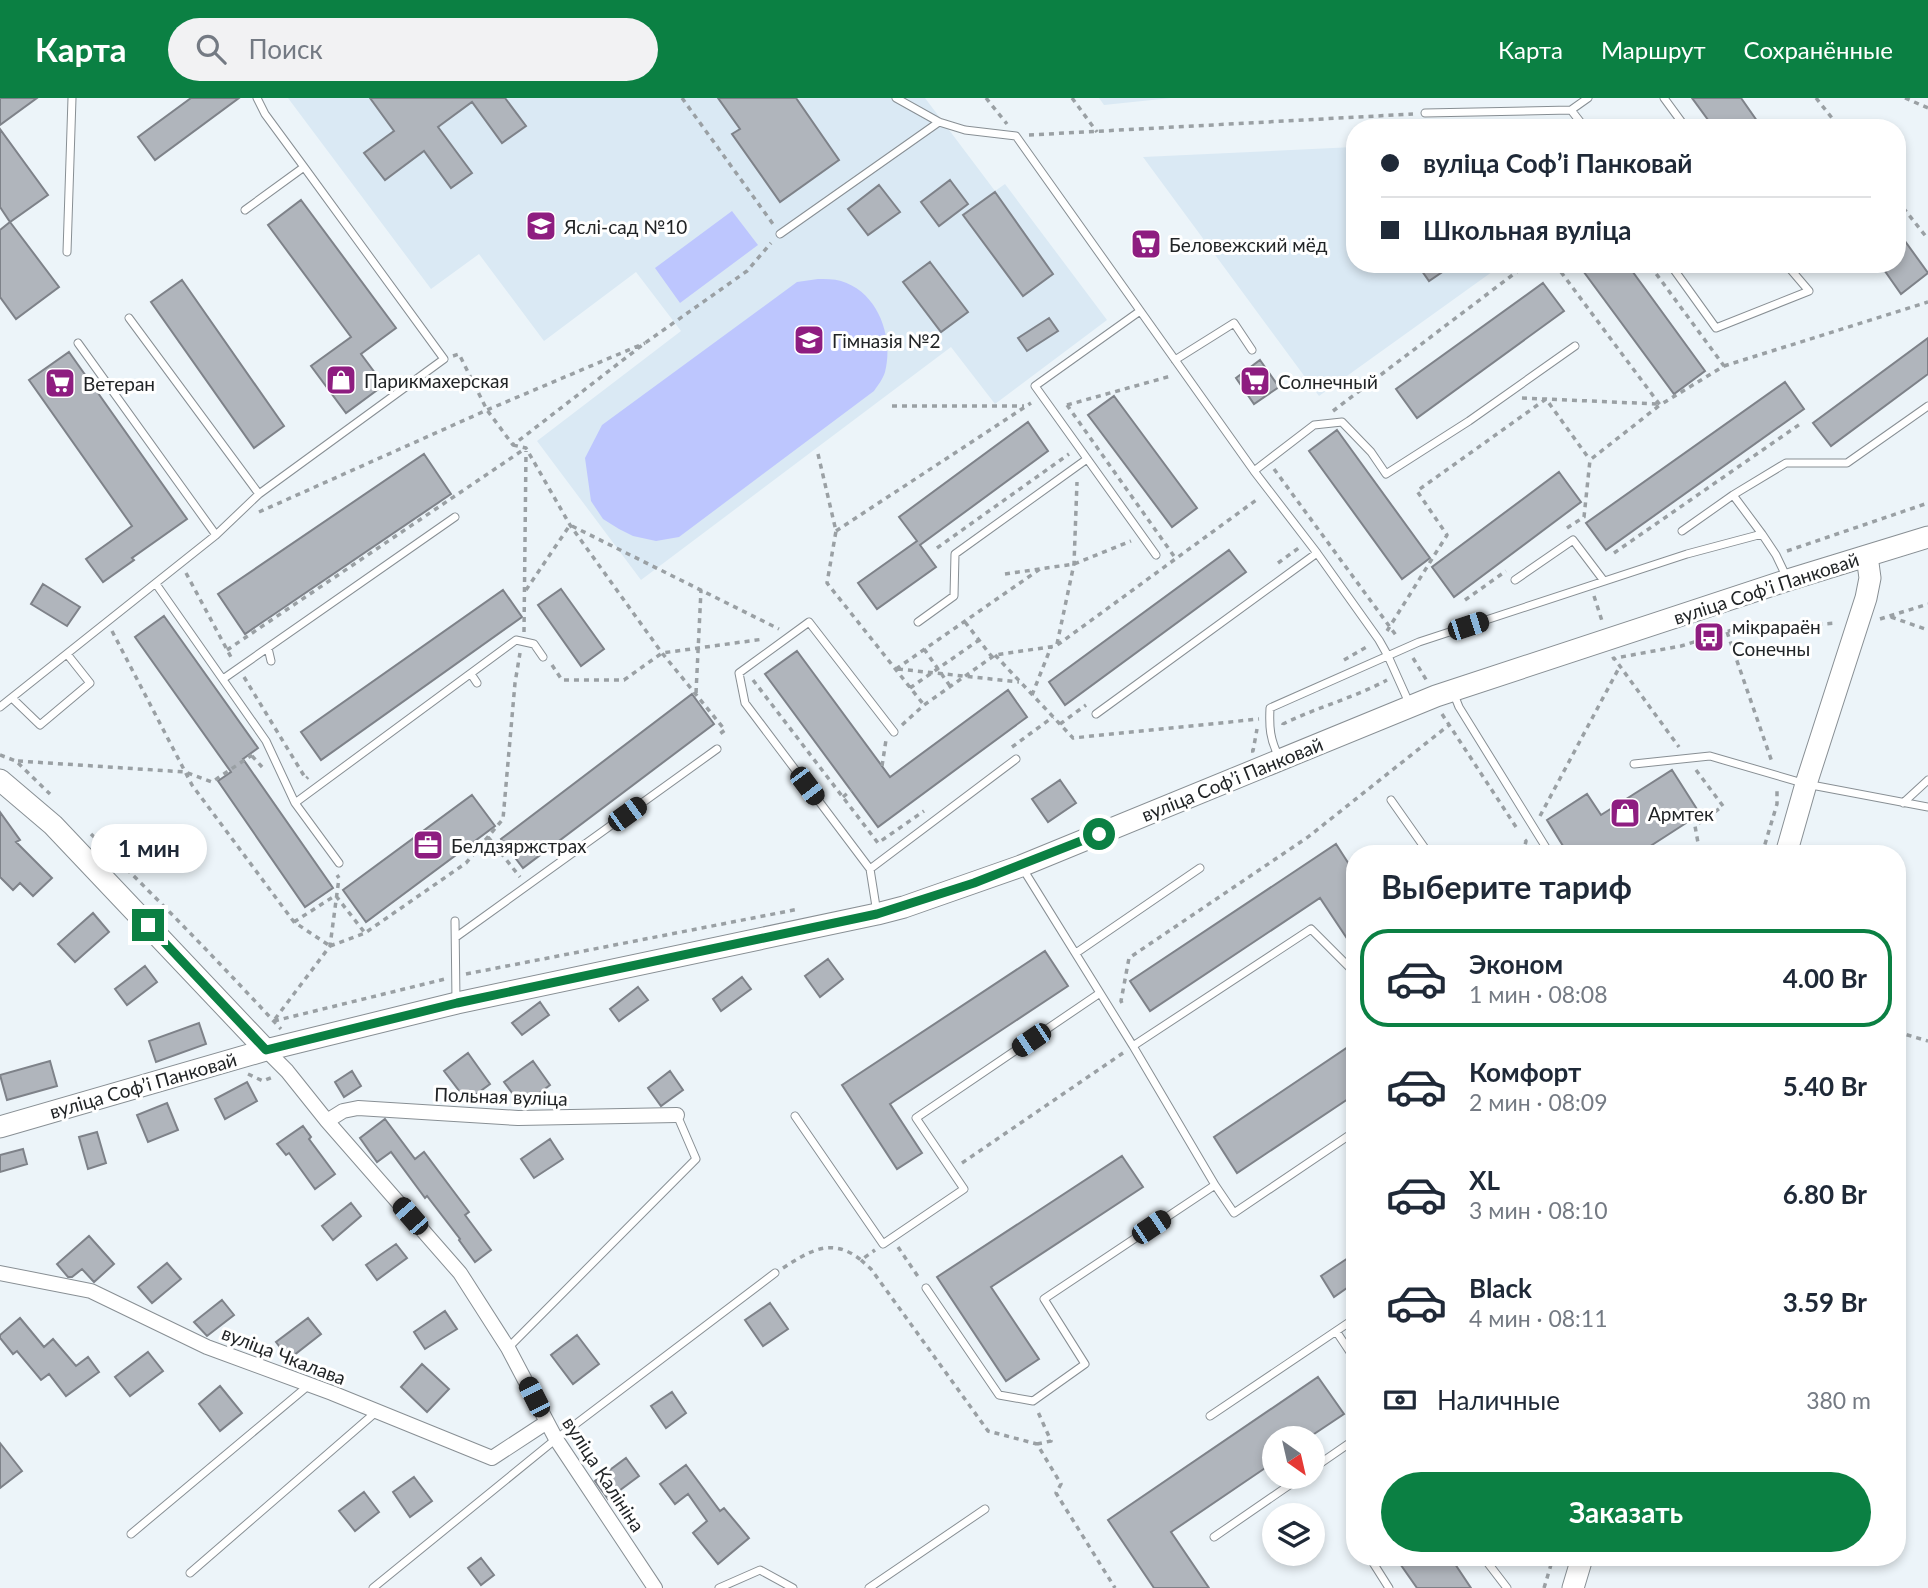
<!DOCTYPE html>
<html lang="ru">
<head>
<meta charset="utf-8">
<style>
	body { margin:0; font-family:Lato,sans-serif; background:#f2f2f3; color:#1f2937; height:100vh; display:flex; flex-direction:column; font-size:26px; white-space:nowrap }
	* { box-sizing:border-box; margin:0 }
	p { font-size:23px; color:#747a83 }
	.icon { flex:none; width:38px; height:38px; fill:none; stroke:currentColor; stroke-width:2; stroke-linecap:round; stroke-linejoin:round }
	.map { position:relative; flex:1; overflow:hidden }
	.sheet { position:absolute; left:1346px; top:747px; width:560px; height:721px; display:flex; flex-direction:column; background:#fff; border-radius:28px; box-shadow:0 4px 10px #0003 }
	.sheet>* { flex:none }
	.banner { position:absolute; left:1346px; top:21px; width:560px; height:154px; border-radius:28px; box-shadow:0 4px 10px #0003; display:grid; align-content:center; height:154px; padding:0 35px; background:#fff }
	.needle { width:46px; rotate:146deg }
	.fabs { position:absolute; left:1262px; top:1328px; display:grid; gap:14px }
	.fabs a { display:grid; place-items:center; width:63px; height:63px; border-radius:50%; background:#fff; box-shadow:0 4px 10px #0003; font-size:35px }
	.end { position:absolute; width:32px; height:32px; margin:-16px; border:9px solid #0b8043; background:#fff; box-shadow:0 0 0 4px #fff }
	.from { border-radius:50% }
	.bubble { position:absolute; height:49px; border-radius:24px; background:#fff; box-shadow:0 4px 10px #0003; font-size:23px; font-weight:700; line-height:49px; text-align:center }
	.car { position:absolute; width:21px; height:42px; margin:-21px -10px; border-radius:9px; box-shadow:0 0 5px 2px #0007; background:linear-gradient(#222 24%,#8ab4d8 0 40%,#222 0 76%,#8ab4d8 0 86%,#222 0) }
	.banner b { display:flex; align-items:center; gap:24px; height:66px; font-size:26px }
	.banner b+b { border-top:2px solid #e0e1e3 }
	.banner i { width:18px; height:18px; background:#1f2937 }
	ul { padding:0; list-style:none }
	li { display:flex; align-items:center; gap:21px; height:98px; margin:0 14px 10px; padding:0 21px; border:4px solid transparent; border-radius:28px }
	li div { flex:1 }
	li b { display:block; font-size:26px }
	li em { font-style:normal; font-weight:700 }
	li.current { border-color:#0b8043 }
	li>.icon { width:63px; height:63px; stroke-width:1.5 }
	h2 { padding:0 35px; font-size:32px; line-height:84px }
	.pay { display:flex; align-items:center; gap:18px; height:77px; padding:0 35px; font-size:26px }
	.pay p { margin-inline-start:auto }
	.cta { display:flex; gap:14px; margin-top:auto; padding:14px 35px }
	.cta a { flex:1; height:80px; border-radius:42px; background:#0b8043; color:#fff; font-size:28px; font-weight:700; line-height:80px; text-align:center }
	header { display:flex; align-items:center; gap:42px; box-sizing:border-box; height:98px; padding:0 35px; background:#0b8043; color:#fff }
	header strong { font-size:33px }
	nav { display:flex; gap:38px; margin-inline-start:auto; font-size:24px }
	.search { width:490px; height:63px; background:#f2f2f3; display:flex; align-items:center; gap:18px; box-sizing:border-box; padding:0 24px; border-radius:38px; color:#747a83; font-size:26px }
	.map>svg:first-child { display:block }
	.built { fill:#dae9f4 }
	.green { fill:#bdc6fe }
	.building { fill:#b0b5bc; stroke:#7e8289; stroke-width:2 }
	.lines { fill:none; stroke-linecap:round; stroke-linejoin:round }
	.lane-casing { stroke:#888f94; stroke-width:9 }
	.street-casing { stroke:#888f94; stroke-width:16 }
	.secondary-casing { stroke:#888f94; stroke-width:23 }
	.path { stroke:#9aa0a4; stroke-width:3.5; stroke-dasharray:5 5; stroke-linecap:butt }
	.lane { stroke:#fff; stroke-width:7 }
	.street { stroke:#fff; stroke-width:14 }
	.secondary { stroke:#fff; stroke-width:21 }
	.route { stroke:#0b8043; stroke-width:9 }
	.labels { text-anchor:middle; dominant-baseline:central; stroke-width:6; stroke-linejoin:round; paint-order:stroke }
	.poi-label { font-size:19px; fill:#212426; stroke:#fff; text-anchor:start }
	.street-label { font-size:19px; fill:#212426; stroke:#fff }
</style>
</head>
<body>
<header>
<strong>Карта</strong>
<div class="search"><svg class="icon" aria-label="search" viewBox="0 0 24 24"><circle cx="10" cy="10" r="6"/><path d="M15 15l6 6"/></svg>Поиск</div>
<nav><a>Карта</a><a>Маршрут</a><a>Сохранённые</a></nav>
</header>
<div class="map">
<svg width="1928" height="1490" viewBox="0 0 1928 1490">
	<rect width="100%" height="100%" fill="#ecf4f9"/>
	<path class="built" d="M288,0H925L995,93L1005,86L1107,222L995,306L951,249L641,482L537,343L681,233L636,174L544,243L479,156L431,191Z
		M1099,0H1171L1104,7Z
		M1354,49V166H1503L1319,298L1143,59Z"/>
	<path class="green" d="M732,113L758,147L680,205L655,170Z
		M818,181C825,181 834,181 841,183C878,194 894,239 885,274C883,281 878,287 874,293L679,439L656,443L633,438L619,431L603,421L591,403L585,360L602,327L797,184Z"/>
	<path class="building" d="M0,0H37L0,27Z
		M191,0H239L155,62L138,39Z
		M370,0H505L526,28L502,45L472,4L438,29L472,75L451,90L424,53L385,82L364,55L394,33Z
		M718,0H796L839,62L780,104L732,36L740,31Z
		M1692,0H1741L1762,30H1714Z
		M0,31L48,97L10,124L0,109Z
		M950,82L968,106L939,128L921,104Z
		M879,87L900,114L868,137L848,111Z
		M995,94L1053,176L1023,198L963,117Z
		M301,102L396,230L361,256L384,287L346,315L311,268L351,239L268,127Z
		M10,124L59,189L16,221L0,199V132Z
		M1897,132L1928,175L1901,196L1880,166H1897Z
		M1149,134L1159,148L1144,159L1134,144Z
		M930,164L968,214L941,234L903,184Z
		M1417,166H1454L1429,183Z
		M1578,166H1627L1705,273L1674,296Z
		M182,182L284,328L254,350L151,204Z
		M1543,185L1564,213L1417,320L1396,291Z
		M1049,220L1058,233L1027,253L1018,240Z
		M1928,240V276L1831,348L1813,325Z
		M69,254L187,421L132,460L134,462L103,484L86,461L132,428L29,282Z
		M1260,262L1279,289L1254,306L1236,280Z
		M1785,284L1804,311L1606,452L1586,425Z
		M1114,298L1197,410L1172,429L1088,317Z
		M1028,324L1048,353L920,447L936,469L877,511L858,485L917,443L899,419Z
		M1337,332L1430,460L1402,481L1309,353Z
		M424,356L451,396L245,536L218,496Z
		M1559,374L1581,404L1454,499L1432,469Z
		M1229,452L1246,474L1065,607L1049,584Z
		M43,486L80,509L67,528L31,506Z
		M561,491L604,551L581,568L538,507Z
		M503,492L522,519L321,662L301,634Z
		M164,518L258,650L243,661L333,790L305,809L218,683L231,674L135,539Z
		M797,553L890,679L1008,592L1027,619L878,729L765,576Z
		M692,596L714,626L523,770L501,741Z
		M1672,672L1700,716L1638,756H1568L1547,722L1587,696L1601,717Z
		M1060,682L1076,705L1048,724L1032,701Z
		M472,697L495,728L366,824L343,792Z
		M0,714L20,742L16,744L52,780L33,798L20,785L13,792L0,779Z
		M1336,746L1354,774V851L1320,800L1150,913L1130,883Z
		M93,815L109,834L75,864L58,846Z
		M1045,853L1068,888L890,1006L922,1055L897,1071L842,987Z
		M828,861L843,881L820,899L805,878Z
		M145,868L157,884L127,907L115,891Z
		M742,879L751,891L721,913L713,901Z
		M638,889L648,902L619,923L610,911Z
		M540,904L549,917L522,937L512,925Z
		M199,925L206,946L156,964L149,943Z
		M1354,945V997L1237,1075L1214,1039Z
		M468,955L490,986L467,1003L444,973Z
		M50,963L57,988L7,1002L0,977Z
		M533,963L550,987L522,1008L504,984Z
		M352,973L361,988L344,999L335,984Z
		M670,973L683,992L661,1008L648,990Z
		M247,984L257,1003L225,1021L215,1001Z
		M167,1005L178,1032L148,1044L137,1017Z
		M385,1021L415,1061L424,1054L469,1114L465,1117L491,1152L475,1164L459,1142L460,1141L427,1098L425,1100L391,1054L377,1064L360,1040Z
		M303,1028L311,1039L309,1041L335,1076L315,1091L289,1055L286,1057L277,1046Z
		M97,1034L106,1065L88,1071L79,1039Z
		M550,1041L563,1061L534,1080L521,1061Z
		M23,1051L27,1066L0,1074V1057Z
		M1122,1058L1143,1089L991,1189L1039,1261L1006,1283L937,1179Z
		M351,1105L361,1118L333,1142L322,1128Z
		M89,1138L114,1166L94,1184L82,1171L72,1179H68L57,1166Z
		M396,1146L407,1160L377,1182L366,1167Z
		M1354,1156V1185L1334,1199L1321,1178Z
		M167,1165L181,1181L152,1205L138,1189Z
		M222,1202L234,1217L207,1238L194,1224Z
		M770,1205L788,1231L763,1248L745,1222Z
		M445,1213L457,1231L425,1251L414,1234Z
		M20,1220L44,1249L53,1241L76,1268L88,1259L99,1274L66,1298L49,1276L41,1282L17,1253L13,1256L0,1240V1237Z
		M308,1220L321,1236L289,1261L276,1244Z
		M577,1237L599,1266L573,1286L551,1257Z
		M148,1254L163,1273L130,1298L115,1279Z
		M422,1266L449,1291L427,1314L401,1289Z
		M1318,1279L1344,1316L1308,1340H1274V1364L1171,1434L1209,1490H1154L1108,1422Z
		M220,1288L242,1315L220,1333L199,1306Z
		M672,1294L686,1315L666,1330L651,1308Z
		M0,1345L22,1373L0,1390Z
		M626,1360L639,1378L608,1401L595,1383Z
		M686,1367L720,1413L724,1410L749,1440L718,1466L693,1435L707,1423L688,1396L675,1406L660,1386Z
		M414,1379L432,1403L410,1419L393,1394Z
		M364,1394L379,1414L355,1433L339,1413Z
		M481,1460L494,1477L481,1487L468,1470Z
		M1396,1460H1451L1471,1490H1417Z"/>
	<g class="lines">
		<g class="lane-casing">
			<path id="lane" d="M257,0L265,16L304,69
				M896,0L939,24L965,32L1016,38L1254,373L1317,455L1379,542L1388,558L1410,607
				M1664,0L1686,30
				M1425,15L1571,12
				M1585,30L1571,12L1588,0
				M780,136L939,24
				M67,154L72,0
				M1670,166L1716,230L1809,193L1786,166
				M1140,213L1035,288L1156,457
				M129,220L259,396
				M78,245L216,437
				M1175,262L1234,225L1252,252
				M1254,373L1314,327L1342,324L1371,354L1386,376L1469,323L1575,248
				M1733,397L1786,365H1847L1928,308
				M1682,433L1733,397L1762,436
				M1515,482L1573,442L1604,483
				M156,486L266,643L295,705L516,542L534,546L543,559
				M918,524L954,498L955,456L1087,361
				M268,550L271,563
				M471,576L477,585
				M223,581L455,419
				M1453,594L1459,609L1550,756
				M12,600L40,627L90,585L67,556
				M0,609L216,437L259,396L444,261L304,69L245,112
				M1096,616L1317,455
				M1279,659C1270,642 1269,629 1270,610L1419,544L1687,456L1762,436L1776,457L1786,478
				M1634,666L1710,658L1806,686L1928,709
				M1391,702L1429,756
				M295,705L339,765
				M1903,705L1928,682
				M870,771L1016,661
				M1023,771L1133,948L1311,831L1354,874
				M877,815L870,771L745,605L739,575L809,524L894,634
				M455,823L456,903
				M456,839L717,651
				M1076,855L1200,770
				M1133,948L1215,1087L1234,1115L1354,1034
				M795,1018L883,1146L964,1091L916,1020L1100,895
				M926,1190L999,1297L1033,1303L1085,1266L1044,1201L1215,1087
				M1336,1233L1354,1260
				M508,1250L696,1061L677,1017
				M1210,1318L1354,1221
				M1312,1371L1354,1342
				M131,1436L309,1287
				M1214,1439L1301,1379
				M1370,1460L1389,1490
				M1484,1460L1507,1490
				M190,1475L376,1314
				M373,1490L556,1341L775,1175
				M719,1490L760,1472L793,1490
				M869,1490L985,1411"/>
		</g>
		<g class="street-casing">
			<path id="street" d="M266,952L287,973L327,1023L460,1175L508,1250L556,1341L655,1490
				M327,1023L343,1013L358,1010L518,1020L677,1017
				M0,1175L91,1193L207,1249L332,1295L492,1360L547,1324"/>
		</g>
		<g class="secondary-casing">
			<path id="secondary" d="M0,682L53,727L266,952
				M1786,756L1806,686L1866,500L1870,480L1867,458
				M0,1029L266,952L457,905L877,816L904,809L1021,768L1436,598L1788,482L1928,439
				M1573,1490L1582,1460"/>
		</g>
		<path class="path" d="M682,0L773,126
			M986,0L1007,26
			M1072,0L1097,34
			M1816,0L1840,30
			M1905,0L1928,10
			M1029,37L1413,16
			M1897,102L1928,141
			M1555,166L1660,307L1724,268L1649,166
			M453,258L459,256L487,312L513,347L645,245L747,173L771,145
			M1724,268L1928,204
			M1522,300L1658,306
			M1067,307L1176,461
			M1067,307L1171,278
			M892,308H1024
			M1333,313L1527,166
			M513,347L526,350L570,427L662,555L725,632L717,638
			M818,356L836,433L827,485L924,607
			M1274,371L1398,540
			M259,414L487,312L645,245
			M572,428L779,531
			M1567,430L1584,419L1590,362L1660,307
			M836,433L1031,305
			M937,450L1069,356
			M1787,453L1928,405
			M1614,455L1803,324
			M1278,465L1300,449
			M186,475L232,561
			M1005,476L1074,466L1131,443
			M526,492L570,427
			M1594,498L1602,523
			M1465,502L1506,473
			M1891,519L1928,532
			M1880,521L1928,506
			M965,524L992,559
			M112,533L192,687L294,824L330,848
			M1387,533L1447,437L1417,393L1546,301L1590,362
			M524,534L526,353
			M1727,534L1772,664
			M1057,546L1074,466L1077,384
			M924,551L950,588
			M227,552L526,350
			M995,557L1073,640L1259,621
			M1621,559L1681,548L1732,532L1837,525
			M1413,560L1427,583
			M1612,561L1614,560L1679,649
			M1344,562L1370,547
			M552,567L562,582H624L662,555L764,541
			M896,571L1040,471
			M898,571L1019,584
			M244,579L306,681L308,679
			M753,582L878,745L924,713
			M910,590L979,542
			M696,595L701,492
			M1032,597L1051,549
			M1442,616L1518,732
			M1060,626L1086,607
			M902,627L924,607L995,557L1056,548L1259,400
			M1283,627V626C1317,609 1354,600 1387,582
			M1012,649L1053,619
			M1251,653H1253L1257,631
			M0,657L16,663L50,696
			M252,658L263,670
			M18,663L185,674L212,684L252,657
			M882,668L886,642
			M1696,672L1723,708L1695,728L1700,756
			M843,699L851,692
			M1540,718L1620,568
			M91,736C156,799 219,864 281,931
			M488,739L520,779
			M1523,756L1526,743L1524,741
			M1762,756L1777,706V689
			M336,798L365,835
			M294,824L336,797
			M330,848L365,835L466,765L503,721L515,585L520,555
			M466,876L799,811
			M1122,905L1121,903L1129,860L1308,739L1449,627
			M275,921L330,848L339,780L337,777
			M274,923L445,881
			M1897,934L1928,943
			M248,976L263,983L273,979
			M962,1065L1123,955
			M898,1149L919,1180
			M861,1162L871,1171L988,1333L1037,1346L1061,1386L1056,1395L1115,1490
			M783,1170C811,1152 832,1139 861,1162L875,1152
			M1037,1346L1051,1343L1038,1314
			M1544,1490L1553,1460"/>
		<use href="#lane" class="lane"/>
		<use href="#street" class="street"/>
		<use href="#secondary" class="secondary"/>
	</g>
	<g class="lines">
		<path class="route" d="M148,827L266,952L457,905L877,816L974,785L1099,736"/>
	</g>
	<defs>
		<g id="school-square" transform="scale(1.575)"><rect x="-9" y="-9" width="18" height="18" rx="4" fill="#8e1d80" stroke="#fff"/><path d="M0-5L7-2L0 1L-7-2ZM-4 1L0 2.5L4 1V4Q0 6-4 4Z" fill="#fff"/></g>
		<g id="supermarket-square" transform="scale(1.575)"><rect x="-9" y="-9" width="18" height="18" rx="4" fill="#8e1d80" stroke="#fff"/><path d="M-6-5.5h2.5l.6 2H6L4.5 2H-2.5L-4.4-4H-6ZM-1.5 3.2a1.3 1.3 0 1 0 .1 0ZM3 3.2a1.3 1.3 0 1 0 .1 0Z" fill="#fff"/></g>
		<g id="shop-square" transform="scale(1.575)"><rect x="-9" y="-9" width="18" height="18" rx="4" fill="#8e1d80" stroke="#fff"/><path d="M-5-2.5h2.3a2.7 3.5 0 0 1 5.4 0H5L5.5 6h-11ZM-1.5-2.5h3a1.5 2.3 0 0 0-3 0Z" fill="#fff"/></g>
		<g id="bus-square" transform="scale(1.575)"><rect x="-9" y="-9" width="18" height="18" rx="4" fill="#8e1d80" stroke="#fff"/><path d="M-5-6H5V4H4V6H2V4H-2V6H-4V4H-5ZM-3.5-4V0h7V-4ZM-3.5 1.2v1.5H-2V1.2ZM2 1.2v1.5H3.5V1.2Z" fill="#fff"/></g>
		<g id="office-square" transform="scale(1.575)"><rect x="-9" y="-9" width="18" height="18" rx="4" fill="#8e1d80" stroke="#fff"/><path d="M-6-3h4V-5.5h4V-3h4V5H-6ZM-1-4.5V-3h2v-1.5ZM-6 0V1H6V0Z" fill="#fff"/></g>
	</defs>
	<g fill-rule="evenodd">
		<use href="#school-square" x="541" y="128"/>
		<use href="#supermarket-square" x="1146" y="146"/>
		<use href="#school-square" x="809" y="242"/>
		<use href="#shop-square" x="341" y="282"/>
		<use href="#supermarket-square" x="1255" y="283"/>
		<use href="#supermarket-square" x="60" y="285"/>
		<use href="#bus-square" x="1709" y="539"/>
		<use href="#shop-square" x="1625" y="715"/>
		<use href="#office-square" x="428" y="747"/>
	</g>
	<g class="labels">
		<g class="poi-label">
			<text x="564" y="128">Яслі-сад №10</text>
			<text x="1169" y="146">Беловежский мёд</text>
			<text x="832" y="242">Гімназія №2</text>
			<text x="364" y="282">Парикмахерская</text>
			<text x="1278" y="283">Солнечный</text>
			<text x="83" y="285">Ветеран</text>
			<text x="1732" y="528">мікрараён<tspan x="1732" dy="22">Сонечны</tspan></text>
			<text x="1648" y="715">Армтек</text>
			<text x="451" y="747">Белдзяржстрах</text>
		</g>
		<g class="street-label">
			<text transform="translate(1766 490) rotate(-18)">вуліца Софʼі Панковай</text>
			<text transform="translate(1232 681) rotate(-22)">вуліца Софʼі Панковай</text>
			<text transform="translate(143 987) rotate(-16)">вуліца Софʼі Панковай</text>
			<text transform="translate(501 998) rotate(2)">Польная вуліца</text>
			<text transform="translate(284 1257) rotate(21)">вуліца Чкалава</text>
			<text transform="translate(604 1376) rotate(57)">вуліца Калініна</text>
		</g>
	</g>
</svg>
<div class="fabs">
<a><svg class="needle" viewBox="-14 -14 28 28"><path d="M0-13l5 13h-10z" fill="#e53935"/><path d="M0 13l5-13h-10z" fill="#747a83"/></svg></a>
<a><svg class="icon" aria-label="layers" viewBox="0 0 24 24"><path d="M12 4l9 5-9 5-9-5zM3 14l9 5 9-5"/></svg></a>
</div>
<i class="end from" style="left:1099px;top:736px"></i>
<i class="end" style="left:148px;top:827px"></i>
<div class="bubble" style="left:91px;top:726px;width:116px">1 мин</div>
<i class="car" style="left:1468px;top:528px;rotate:72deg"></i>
<i class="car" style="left:807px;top:688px;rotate:143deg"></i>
<i class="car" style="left:627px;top:716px;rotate:54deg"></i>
<i class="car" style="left:1031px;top:942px;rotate:236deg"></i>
<i class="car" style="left:410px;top:1118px;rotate:319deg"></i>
<i class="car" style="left:1151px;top:1129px;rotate:56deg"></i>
<i class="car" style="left:534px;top:1299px;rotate:333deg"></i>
<div class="banner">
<b><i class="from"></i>вуліца Софʼі Панковай</b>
<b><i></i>Школьная вуліца</b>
</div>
<section class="sheet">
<h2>Выберите тариф</h2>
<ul>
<li class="current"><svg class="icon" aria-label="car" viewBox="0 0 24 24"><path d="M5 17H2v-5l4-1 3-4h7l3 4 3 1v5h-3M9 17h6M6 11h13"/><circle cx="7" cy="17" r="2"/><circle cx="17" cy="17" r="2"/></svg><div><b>Эконом</b><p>1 мин · 08:08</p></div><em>4.00 Br</em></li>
<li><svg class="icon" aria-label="car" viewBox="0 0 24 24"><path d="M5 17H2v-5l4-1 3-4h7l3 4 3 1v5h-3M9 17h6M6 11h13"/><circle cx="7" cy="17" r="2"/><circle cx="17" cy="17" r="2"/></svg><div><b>Комфорт</b><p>2 мин · 08:09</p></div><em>5.40 Br</em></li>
<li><svg class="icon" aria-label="car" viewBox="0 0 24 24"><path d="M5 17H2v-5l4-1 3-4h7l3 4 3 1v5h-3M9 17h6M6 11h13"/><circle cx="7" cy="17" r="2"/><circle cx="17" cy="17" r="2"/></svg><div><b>XL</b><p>3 мин · 08:10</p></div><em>6.80 Br</em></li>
<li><svg class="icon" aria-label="car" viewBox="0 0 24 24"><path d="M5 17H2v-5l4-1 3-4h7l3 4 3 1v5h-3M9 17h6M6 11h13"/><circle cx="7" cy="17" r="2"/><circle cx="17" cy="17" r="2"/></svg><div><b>Black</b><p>4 мин · 08:11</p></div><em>3.59 Br</em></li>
</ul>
<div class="pay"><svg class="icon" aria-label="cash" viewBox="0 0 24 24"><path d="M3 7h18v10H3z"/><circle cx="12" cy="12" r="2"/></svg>Наличные<p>380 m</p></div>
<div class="cta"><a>Заказать</a></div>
</section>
</div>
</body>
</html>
